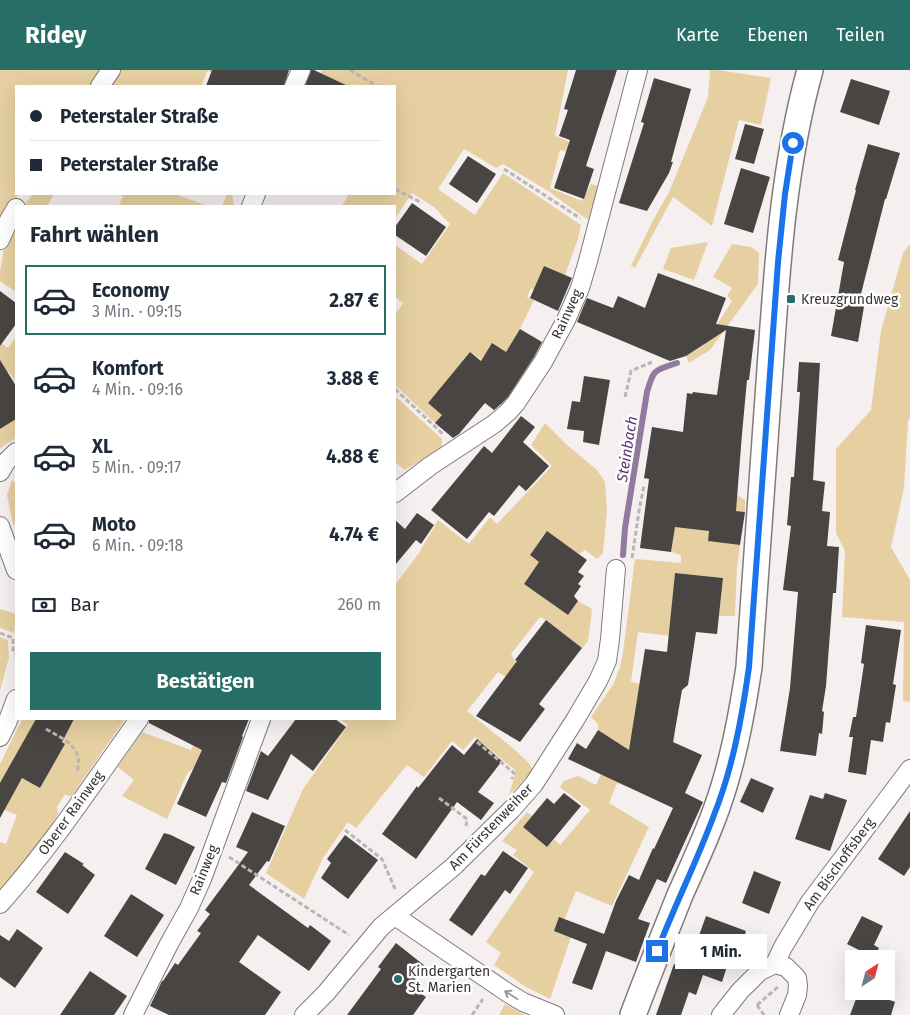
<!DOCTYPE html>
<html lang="de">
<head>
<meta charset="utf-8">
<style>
	body { margin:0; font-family:"Fira Sans",sans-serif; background:#f6f6f7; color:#1f2937; height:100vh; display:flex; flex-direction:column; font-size:19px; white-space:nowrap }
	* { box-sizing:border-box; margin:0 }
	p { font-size:16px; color:#747a83 }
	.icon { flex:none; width:28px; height:28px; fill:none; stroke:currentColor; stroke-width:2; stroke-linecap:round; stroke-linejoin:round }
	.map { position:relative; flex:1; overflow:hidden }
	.side { position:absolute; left:15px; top:135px; width:381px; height:515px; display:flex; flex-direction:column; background:#fff; border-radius:0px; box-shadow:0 5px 20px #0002 }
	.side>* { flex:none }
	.hud { position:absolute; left:15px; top:15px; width:381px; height:110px; border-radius:0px; box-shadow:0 5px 20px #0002; display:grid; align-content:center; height:110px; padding:0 15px; background:#fff }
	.needle { width:32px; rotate:36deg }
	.buttons { position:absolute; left:845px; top:880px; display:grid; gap:10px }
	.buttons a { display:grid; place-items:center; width:50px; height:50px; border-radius:0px; background:#fff; box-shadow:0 5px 20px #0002; font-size:25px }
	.end { position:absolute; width:22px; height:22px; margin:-11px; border:6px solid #1a73e8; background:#fff; box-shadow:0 0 0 2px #fff }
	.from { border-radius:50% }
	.bubble { position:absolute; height:35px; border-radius:0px; background:#fff; box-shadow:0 5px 20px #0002; font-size:16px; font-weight:700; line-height:35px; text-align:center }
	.hud b { display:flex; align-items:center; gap:18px; height:48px; font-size:19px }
	.hud b+b { border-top:1px solid #e0e1e3 }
	.hud i { width:12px; height:12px; background:#1f2937 }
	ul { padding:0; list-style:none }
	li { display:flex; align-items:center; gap:15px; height:70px; margin:0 10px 8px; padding:0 5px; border:2px solid transparent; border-radius:0px }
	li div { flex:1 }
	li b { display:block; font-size:19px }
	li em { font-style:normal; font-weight:700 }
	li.current { border-color:#276f66 }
	li>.icon { width:45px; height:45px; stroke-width:1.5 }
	h2 { padding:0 15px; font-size:22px; line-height:60px }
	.pay { display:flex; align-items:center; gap:12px; height:55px; padding:0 15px; font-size:19px }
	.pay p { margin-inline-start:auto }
	.primary-button { display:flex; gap:10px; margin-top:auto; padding:10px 15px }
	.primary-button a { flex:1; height:58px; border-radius:0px; background:#276f66; color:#fff; font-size:20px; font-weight:700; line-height:58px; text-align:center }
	header { display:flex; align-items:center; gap:30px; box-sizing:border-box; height:70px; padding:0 25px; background:#276f66; color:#fff }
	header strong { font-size:24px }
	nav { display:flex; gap:28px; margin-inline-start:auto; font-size:18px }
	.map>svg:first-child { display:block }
	.green { fill:#e6d0a2; fill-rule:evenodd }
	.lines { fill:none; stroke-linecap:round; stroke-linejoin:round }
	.stream { stroke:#917a9e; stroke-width:6 }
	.building { fill:#494542 }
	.minor-casing { stroke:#807a7a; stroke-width:20 }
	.secondary-casing { stroke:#807a7a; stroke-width:28 }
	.path { stroke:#bbb6b5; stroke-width:3; stroke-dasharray:5 2.5; stroke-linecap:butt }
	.minor { stroke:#fff; stroke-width:18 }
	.secondary { stroke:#fff; stroke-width:25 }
	.oneway { stroke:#9b9a9a }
	.route { stroke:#1a73e8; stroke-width:6 }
	.poi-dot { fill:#276f66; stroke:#fffefe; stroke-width:2 }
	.labels { text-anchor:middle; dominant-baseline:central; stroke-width:5; stroke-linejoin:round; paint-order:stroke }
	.poi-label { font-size:14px; fill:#373534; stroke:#fffefe; text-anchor:start }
	.street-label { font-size:14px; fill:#373534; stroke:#fffefe }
	.water-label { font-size:15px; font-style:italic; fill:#5c3273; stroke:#fffefe }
</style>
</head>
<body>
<header>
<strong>Ridey</strong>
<nav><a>Karte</a><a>Ebenen</a><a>Teilen</a></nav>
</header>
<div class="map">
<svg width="910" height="945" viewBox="0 0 910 945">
	<rect width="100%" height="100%" fill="#f6efef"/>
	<path class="green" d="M0,0H289L285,11L281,10L279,16H246L211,3L208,0L201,16H16V124H19L9,137L0,160Z
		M322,0H568L555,66L588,79L587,87L560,80L550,118L582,131L591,114L598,116L588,150L548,121L503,94L496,98L464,79L438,119L475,145L503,103L581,155L578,169L565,205L534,220L531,218L527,227L534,230L520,259L506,282L482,290L470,282L428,333L442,345L435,353L395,315V245L403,233L395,227V175L422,194L450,154L434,137L412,123L395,149V136H342L349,124H395V16H326L330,8L321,3Z
		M710,0H718L771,8L761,55L739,50L712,156L673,127L635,198L631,196L652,152L669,122L708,27Z
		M33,124H54L47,136H23Z
		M119,124H175L208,136H120L119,135L123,126Z
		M227,124H232L234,136H222Z
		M16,148V222L0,211V201L6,166Z
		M708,172L694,210L663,199L671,178Z
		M732,174L751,177L759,183L758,214L710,280L689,293L686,286L705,274L732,231L727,226L732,218L713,207Z
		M910,174V348L908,351L904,418L891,477L910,510V632L903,631L904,552L842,547L845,481L836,463V379L871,340L881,261L903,183Z
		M16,267V313L9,302L0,307V272L8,278Z
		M395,326L442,369V377L405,400L395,392Z
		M16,349V368L3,376L0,379V359Z
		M545,353L566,374L597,400L605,412L607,442L603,483L597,489L585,480L579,484L547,461L530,485L539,492L524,514L568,545L578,531L592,539L588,571L582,578L546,550L540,547L511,584L518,596L509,609L498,602L467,641L514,679L529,693L533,701L509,725L516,701L475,667L463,680L452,671L424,707L407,695L356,758L348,752L323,788L304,829L266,803L303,719L348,655L340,649H395V515L419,483L438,450L469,474L490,447L497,454L552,396L531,375Z
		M12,410L16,413V453L13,455L7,425Z
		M661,418L737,425L745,430V442L700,436L697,459L709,461L708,471L740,475L737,498L735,546H719L723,508L675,503L670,566L638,562L631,612L640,614L634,651L675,658L674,673L642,680L625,716L617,713L609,733L649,757L612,836L576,821L562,855L573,861L550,929L526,917L494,895L501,883L486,872L534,802L513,785L517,780L502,771L527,742L532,746L523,757L547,777L554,769L560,775L590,740L560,717L564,711L578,706L596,715L601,704L618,673L598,660V654L591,647L614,613L620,597L623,582L635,489L681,493V485L671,482L676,444Z
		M0,539L16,544L14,563L0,558Z
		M0,567L8,570L9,587L0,621Z
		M22,649H71L73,650L74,649H125L71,727L65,724L57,737L58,744C41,772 22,797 0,820V772L6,774L17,745L0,738V694ZM42,661L65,673L40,718L22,708L17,717L3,708Z
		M206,649H217L199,693L187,704L167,749L122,726L134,710L118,697L142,662L191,680Z
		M505,934L525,945H499Z"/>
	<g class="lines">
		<path class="stream" d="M623,485L625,458L647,322C654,298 654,301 677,293"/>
	</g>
	<path class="building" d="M212,0H289L284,16H206Z
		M311,0H314L348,16H305Z
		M576,0H617L586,96L594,99L584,129L554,118L570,70L559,66L568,40L564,39Z
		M654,8L691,19L671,92H673L669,103L647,141L619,133L644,53L641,52Z
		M851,9L890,21L879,55L840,42Z
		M745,54L764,59L754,94L735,89Z
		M868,74L900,83L886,129H885L861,224L866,225L858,272L831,266L844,192L838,190L856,120H855Z
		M468,86L496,104L477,133L449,114Z
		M741,98L770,107L753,163L724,154Z
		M412,133L446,157L426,186L395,165V157Z
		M544,196L572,208L558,241L530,228Z
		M658,203L726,228L716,254L755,260L749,310H747L742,364L736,441L745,442L740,475L708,471L709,461L675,457L671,482L640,478L649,409L644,408L652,357L683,362L687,323L692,324L693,322L717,325L726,260L686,286L670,291L577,252L587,228L613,238L618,226L645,238Z
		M0,221L16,233V254L0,276Z
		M520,259L542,272L534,287L508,327L501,334L494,340L485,333L459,364L453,368L435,353L442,345L428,333L470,282L481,291L492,273L506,282Z
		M0,290L16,316V349L0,359Z
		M799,292L820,293L813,410L825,412L822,441L830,442L827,476L839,477L836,523H833L826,616L822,641L824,642L822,664L819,663L816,686L780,681L790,618L798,522L783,520L791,456L787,455L789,432L791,407H794L797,365L800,322H797Z
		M584,306L610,310L599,375L583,372L584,361L567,359L572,331L580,332Z
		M521,346L535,357L523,372L549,396L526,421L519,415L494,446L489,442L467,469L431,440L484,376L492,383Z
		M417,443L434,455L421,474L416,470L395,495V450L405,459Z
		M547,461L587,490L578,502L584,506L578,514L581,516L574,526L578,531L568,545L524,514L539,492L530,485Z
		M675,503L723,508L717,564L696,562L688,615L682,620L673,672L702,685L685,723L703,732L666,813L657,809L638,849L650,853L636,892L606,881L592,920L572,913L587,874L554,861L559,847L604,864L616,831L629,805L639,810L653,778L654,779L673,738L568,689L577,673L586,679L598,660L629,680L645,579L667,582Z
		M546,550L582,578L539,634L545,639L520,672L476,646L517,591L515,590Z
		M866,555L901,560L893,614L896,615L890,653L886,652L883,672L871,670L866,705L848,702L853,667H849L853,647H856L864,594L861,593Z
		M36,649H74L62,672L65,674L40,718L22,708L0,748V713Z
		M149,649H249L242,666L243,667L226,713L222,712L206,747L177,734L202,680L149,653Z
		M296,649H335L346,657L313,701L291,684L268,730L246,721L261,681L268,686Z
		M477,669L502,691L478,722L494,733L481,750L457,732L416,789L382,764L417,716L418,718L452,675L464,685Z
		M751,708L774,718L763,743L740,732Z
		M564,723L581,736L547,777L523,757L547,728L554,734Z
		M825,723L847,730L830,781L795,769L810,725L823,729Z
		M910,741V797L904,806L878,789Z
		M252,742L285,756L269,792L267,791L249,815L308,858L310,855L331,871L309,901L258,865L239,892L281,922L265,945H169L150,936L162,911H163L175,893L178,895L201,863L197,861L210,844L205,840L248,782L236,777Z
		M164,763L171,765L195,777L176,815L145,799Z
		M345,765L378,790L348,829L321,808L331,793L327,789Z
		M503,781L528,798L510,824L505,820L472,866L449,850L481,804L485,806Z
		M65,782L84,794L82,795L95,805L68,844L36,822Z
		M754,801L781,812L769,844L742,833Z
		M131,824L164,845L137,887L104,866Z
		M706,846L746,861L738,887L731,884L722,912L703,905L696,925L689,922L681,945H656L674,894L687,899Z
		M862,846L883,856L874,875L879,878L873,889H855L859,880L847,874Z
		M17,859L43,878L15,918L0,907V865L9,871Z
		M396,873L425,896L410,916L426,927L413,945H347L381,899L378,897Z
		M90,901L127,926L114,945H60Z
		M859,921H866L895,932L891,945H850Z"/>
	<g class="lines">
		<g class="minor-casing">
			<path id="minor" d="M100,16L111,0
				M294,16L301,0
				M251,136L256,124
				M0,170L9,150L16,138
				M0,402L6,392L16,382
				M395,423L430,396L494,354L508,342L516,333L543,292L566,250L580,218L588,191L638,0
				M0,456L16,500
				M0,667L7,653L16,629
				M0,834C52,776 94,712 139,649
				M395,846L508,923L523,932L555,945
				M775,894L783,877L810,832L910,699
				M133,945L169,874L189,838L202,809L261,649
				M304,945L326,923L381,857L453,797L512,739L534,714L575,650L598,611L607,591L610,569L616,499
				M721,945L740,921L760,901L775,894L786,897L797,908L798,916L797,925L789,945"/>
		</g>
		<g class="secondary-casing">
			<path id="secondary" d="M633,945C648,905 664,865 680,825C696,789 713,753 724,716C736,677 743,637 749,597C756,498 763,398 770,299C777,198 783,98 810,0"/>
		</g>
		<path class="path" d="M350,0L377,16
			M504,99L580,148
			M395,119L422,133
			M395,319L444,365
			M625,327L631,301L652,292
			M632,488L639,441L644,415
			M0,563L13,568V582L16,584
			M46,659C65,670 84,677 77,702
			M477,672L514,703L512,709
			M439,728L467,749L466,756
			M345,760L382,789L396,821
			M229,787L349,865
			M757,935L778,917H779
			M757,935L764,945
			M472,945L483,929"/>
		<use href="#minor" class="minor"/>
		<use href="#secondary" class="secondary"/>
	</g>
	<defs><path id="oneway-shaft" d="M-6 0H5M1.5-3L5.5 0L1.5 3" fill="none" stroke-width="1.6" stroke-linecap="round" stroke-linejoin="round" transform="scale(1.25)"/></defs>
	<use class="oneway" href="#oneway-shaft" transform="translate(511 925) rotate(-148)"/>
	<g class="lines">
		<path class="route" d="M657,881C675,835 697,791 714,745C733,697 742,647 749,597L778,192L785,124L793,73"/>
	</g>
	<g class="poi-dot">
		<rect x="786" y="224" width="10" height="10" rx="2.5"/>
		<circle cx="398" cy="909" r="5"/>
	</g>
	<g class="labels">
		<g class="poi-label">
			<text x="801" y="229">Kreuzgrundweg</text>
			<text x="408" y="901">Kindergarten<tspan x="408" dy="16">St. Marien</tspan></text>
		</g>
		<g class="street-label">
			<text transform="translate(567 244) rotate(-65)">Rainweg</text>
			<text transform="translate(71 743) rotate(-54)">Oberer Rainweg</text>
			<text transform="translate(491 757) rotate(-46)">Am Fürstenweiher</text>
			<text transform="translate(839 794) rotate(-54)">Am Bischoffsberg</text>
			<text transform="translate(204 800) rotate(-68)">Rainweg</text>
		</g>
		<g class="water-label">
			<text transform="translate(627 379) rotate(-81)">Steinbach</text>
		</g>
	</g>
</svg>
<div class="buttons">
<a><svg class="needle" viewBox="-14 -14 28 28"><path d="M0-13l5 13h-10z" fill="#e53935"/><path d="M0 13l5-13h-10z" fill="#747a83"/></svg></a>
</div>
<i class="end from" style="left:793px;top:73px"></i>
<i class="end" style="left:657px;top:881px"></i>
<div class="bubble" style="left:675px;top:864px;width:92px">1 Min.</div>
<div class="hud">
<b><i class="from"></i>Peterstaler Straße</b>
<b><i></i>Peterstaler Straße</b>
</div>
<section class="side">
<h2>Fahrt wählen</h2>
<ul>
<li class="current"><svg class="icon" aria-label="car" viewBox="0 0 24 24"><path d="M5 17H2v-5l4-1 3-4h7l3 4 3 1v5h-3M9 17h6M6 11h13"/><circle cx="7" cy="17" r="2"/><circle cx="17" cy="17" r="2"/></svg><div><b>Economy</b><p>3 Min. · 09:15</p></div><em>2.87 €</em></li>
<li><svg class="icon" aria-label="car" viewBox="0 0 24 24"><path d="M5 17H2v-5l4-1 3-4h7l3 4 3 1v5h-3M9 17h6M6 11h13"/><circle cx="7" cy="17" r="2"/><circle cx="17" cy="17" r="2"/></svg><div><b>Komfort</b><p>4 Min. · 09:16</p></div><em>3.88 €</em></li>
<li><svg class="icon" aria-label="car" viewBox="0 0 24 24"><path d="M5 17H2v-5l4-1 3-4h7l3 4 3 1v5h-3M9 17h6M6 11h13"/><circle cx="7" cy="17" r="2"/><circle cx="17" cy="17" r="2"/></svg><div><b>XL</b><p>5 Min. · 09:17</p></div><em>4.88 €</em></li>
<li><svg class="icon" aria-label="car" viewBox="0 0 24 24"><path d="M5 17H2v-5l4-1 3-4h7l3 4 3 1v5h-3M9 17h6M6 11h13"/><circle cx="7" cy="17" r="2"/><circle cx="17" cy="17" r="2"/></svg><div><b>Moto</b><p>6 Min. · 09:18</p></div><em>4.74 €</em></li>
</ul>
<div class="pay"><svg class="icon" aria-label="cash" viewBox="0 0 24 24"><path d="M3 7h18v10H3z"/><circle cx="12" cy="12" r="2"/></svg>Bar<p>260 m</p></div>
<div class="primary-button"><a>Bestätigen</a></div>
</section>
</div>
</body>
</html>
